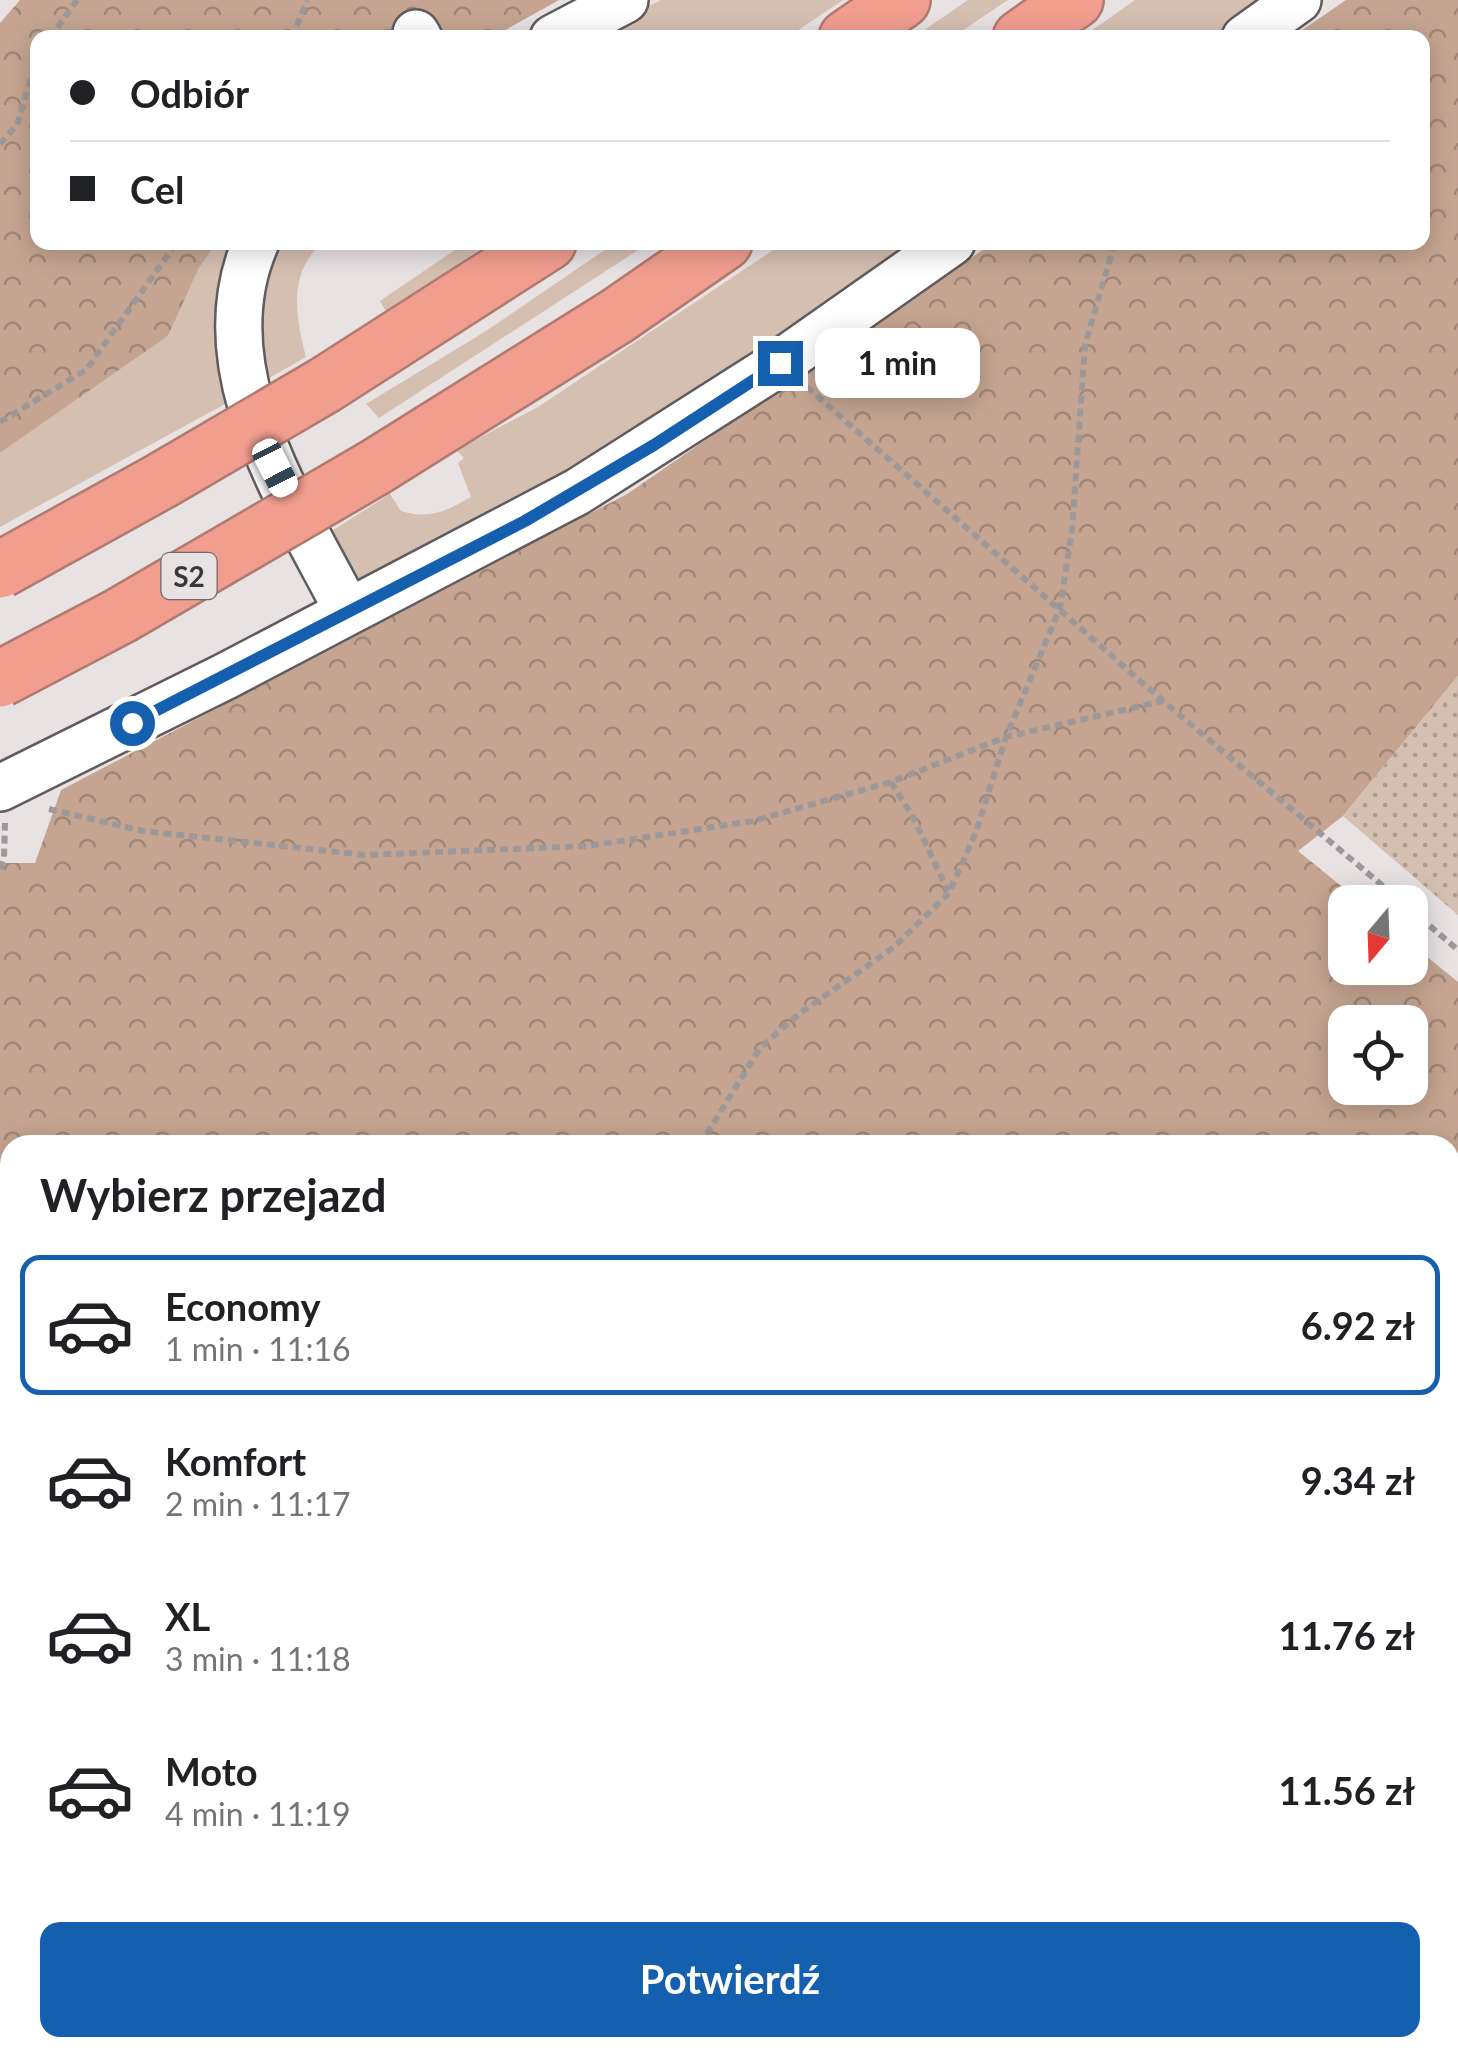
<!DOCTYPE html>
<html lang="pl">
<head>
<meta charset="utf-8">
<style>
	body { margin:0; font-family:Lato,sans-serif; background:#f2f2f2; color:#202124; height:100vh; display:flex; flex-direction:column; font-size:38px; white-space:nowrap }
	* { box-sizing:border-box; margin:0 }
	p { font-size:32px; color:#757577 }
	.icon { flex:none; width:55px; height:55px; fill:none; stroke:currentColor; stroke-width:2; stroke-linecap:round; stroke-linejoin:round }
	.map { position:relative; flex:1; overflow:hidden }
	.drawer { position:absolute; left:0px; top:1135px; width:1460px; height:922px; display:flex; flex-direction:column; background:#fff; border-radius:30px 30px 0 0; box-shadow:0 5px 25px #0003 }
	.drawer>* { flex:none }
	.top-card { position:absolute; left:30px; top:30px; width:1400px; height:220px; border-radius:20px; box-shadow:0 5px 25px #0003; display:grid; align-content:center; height:220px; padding:0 40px; background:#fff }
	.needle { width:65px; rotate:199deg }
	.buttons { position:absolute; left:1328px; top:885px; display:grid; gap:20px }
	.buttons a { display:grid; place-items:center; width:100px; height:100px; border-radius:20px; background:#fff; box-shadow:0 5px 25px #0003; font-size:50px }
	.end { position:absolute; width:45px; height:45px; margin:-22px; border:12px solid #145fae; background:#fff; box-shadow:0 0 0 5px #fff }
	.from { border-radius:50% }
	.bubble { position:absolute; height:70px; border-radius:20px; background:#fff; box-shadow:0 5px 25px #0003; font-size:32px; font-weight:700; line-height:70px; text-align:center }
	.car { position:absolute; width:30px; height:60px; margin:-30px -15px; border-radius:12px; box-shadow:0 0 8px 2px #0007; background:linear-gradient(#fff 24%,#345 0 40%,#fff 0 76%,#345 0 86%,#fff 0) }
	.top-card b { display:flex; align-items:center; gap:35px; height:95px; font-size:38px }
	.top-card b+b { border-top:2px solid #e0e0e0 }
	.top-card i { width:25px; height:25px; background:#202124 }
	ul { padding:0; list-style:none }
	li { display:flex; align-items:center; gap:30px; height:140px; margin:0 20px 15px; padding:0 20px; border:5px solid transparent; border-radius:20px }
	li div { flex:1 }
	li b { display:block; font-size:38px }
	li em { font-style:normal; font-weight:700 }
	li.selected { border-color:#145fae }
	li>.icon { width:90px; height:90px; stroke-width:1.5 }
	h2 { padding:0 40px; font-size:45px; line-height:120px }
	.action { display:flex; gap:20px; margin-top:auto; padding:20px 40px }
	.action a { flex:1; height:115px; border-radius:20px; background:#145fae; color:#fff; font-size:40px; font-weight:700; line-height:115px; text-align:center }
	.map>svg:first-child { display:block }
	.grass { fill:#d5bfb1 }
	.forest { fill:url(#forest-crowns); fill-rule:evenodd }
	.garden { fill:url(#garden-dots) }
	.water { fill:url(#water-ripples); stroke:#7b6a7c; stroke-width:2.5 }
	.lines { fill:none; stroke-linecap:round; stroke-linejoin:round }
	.minor-casing { stroke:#605b5c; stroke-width:50 }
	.highway-casing { stroke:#b17a70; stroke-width:60 }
	.path { stroke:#9d999a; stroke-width:6; stroke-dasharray:8 5; stroke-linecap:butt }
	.minor { stroke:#fff; stroke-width:45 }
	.highway { stroke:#f19e8f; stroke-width:55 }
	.highway-bridge-casing { stroke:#b17a70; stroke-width:60; stroke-linecap:butt }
	.highway-bridge { stroke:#f19e8f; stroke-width:55 }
	.route { stroke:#145fae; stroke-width:12 }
	.labels { text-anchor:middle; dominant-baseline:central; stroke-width:10; stroke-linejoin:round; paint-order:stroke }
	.shield { fill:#e8e2e3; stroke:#6e6a6b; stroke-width:2.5 }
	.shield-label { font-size:28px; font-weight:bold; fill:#393737 }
</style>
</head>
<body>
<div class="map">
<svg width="1458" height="2057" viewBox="0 0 1458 2057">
	<defs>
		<pattern id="forest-crowns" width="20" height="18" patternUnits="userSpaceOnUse" patternTransform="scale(2.5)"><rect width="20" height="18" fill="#c5a591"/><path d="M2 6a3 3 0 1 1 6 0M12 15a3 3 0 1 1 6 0" fill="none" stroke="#a18777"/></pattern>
		<pattern id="garden-dots" width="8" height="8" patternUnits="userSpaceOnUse" patternTransform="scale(2.5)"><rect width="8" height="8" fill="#d5bfb1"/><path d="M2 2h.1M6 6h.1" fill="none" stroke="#ae9c91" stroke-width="1.8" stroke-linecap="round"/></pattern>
		<pattern id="water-ripples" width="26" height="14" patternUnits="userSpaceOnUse" patternTransform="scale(2.5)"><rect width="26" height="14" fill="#97809a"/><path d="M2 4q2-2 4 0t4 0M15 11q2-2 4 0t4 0" fill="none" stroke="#7c6a7e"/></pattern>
	</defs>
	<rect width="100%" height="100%" fill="#e8e2e3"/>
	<path class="grass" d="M661,0H843L788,37L585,38Z
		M968,0H1008L953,37H914Z
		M1135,0H1267L1214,37L1081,38Z
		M216,243H235L236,398L0,527V453L168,336L198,270Z
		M275,243H322C287,274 296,317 306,357L262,382L260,284Z
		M465,243H489L387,313L380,301Z
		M615,243H649L379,418L366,404L486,331Z
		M784,243H918L624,446L366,582L352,578L327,534L390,494L401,511C428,520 447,511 471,497L458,463L464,458L456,450L538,407Z
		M1450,1487L1458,1492V2057H1009L1016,2048H1450Z"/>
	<path class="forest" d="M20,0H559L493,37L38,38V242L216,243L198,270L168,336L0,453V23Z
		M1346,0H1458V676L1343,816L1298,851L1361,902H1345V968H1410V943L1458,982V1492L1450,1487V1145H10V2048H1016L1009,2057H0V863H35L61,790L627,494L993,243L1422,242V38L1292,37ZM1345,1022H1410V1088H1345Z"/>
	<path class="garden" d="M1458,676V915L1343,816Z"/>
	<path class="water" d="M1450,2026L1458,2030V2057H1377L1385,2048H1450Z"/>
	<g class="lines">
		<g class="minor-casing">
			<path id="minor" d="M416,33L419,38
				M553,38L625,0
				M1245,38L1298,0
				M256,242C200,369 292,502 348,612
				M0,788L226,676L577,492L780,363L952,242"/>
		</g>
		<g class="highway-casing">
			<path id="highway" d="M847,38L902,0
				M1021,38L1075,0
				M325,385L548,242
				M374,468L617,316L724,242"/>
		</g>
		<path class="path" d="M50,38L77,0
			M292,38L307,0
			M0,144L17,125L38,54
			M807,387L1163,701L1402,902
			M0,422L86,370L177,242
			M891,782L913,817L948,891
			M49,809L143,831L365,855L588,846L753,821L891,782L1006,737L1163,701
			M0,869L4,857L5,823
			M1410,909L1458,950
			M700,1145L760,1048L799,1014L894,947L949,893L976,832L1006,737L1060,608L1072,530L1085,345L1115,242
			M1450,1172L1458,1162
			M168,2057L184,2048
			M728,2057L735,2048
			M981,2057L987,2048"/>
		<use href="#minor" class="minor"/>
		<use href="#highway" class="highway"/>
		<g class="highway-bridge-casing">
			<path id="highway-bridge" d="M0,570L161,481L325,385
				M0,679L120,616L374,468"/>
		</g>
		<use href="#highway-bridge" class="highway-bridge"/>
	</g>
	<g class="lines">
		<path class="route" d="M132,723L525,521L654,445L780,363"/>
	</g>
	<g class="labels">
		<rect class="shield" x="161.5" y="553" width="55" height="46" rx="8"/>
		<g class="shield-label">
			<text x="189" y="576">S2</text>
		</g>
	</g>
</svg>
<div class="buttons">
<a><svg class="needle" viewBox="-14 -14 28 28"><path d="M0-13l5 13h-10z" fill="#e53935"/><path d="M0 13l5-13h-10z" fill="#757577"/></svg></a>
<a><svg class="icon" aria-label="locate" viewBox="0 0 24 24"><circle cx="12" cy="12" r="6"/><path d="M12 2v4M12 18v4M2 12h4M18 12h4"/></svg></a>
</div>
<i class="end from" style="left:132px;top:723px"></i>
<i class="end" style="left:780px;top:363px"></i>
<div class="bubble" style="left:815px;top:328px;width:165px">1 min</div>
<i class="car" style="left:275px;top:468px;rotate:153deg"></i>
<div class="top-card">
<b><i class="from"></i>Odbiór</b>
<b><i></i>Cel</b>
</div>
<section class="drawer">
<h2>Wybierz przejazd</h2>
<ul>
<li class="selected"><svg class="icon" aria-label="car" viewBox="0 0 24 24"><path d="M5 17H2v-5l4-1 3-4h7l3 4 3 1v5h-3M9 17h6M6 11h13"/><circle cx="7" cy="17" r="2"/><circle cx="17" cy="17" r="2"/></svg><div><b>Economy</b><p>1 min · 11:16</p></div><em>6.92 zł</em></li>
<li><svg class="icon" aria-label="car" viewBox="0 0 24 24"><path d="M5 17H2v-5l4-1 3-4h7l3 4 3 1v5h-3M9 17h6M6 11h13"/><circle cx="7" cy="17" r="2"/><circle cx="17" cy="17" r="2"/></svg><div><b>Komfort</b><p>2 min · 11:17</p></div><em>9.34 zł</em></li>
<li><svg class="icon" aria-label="car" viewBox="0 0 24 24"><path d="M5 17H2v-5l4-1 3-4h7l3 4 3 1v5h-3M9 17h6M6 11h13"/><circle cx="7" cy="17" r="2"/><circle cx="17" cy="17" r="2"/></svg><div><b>XL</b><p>3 min · 11:18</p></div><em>11.76 zł</em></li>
<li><svg class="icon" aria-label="car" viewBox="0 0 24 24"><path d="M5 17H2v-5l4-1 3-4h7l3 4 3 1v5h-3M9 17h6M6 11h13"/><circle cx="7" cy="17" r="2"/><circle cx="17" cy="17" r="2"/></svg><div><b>Moto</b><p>4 min · 11:19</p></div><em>11.56 zł</em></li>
</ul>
<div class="action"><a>Potwierdź</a></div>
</section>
</div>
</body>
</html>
